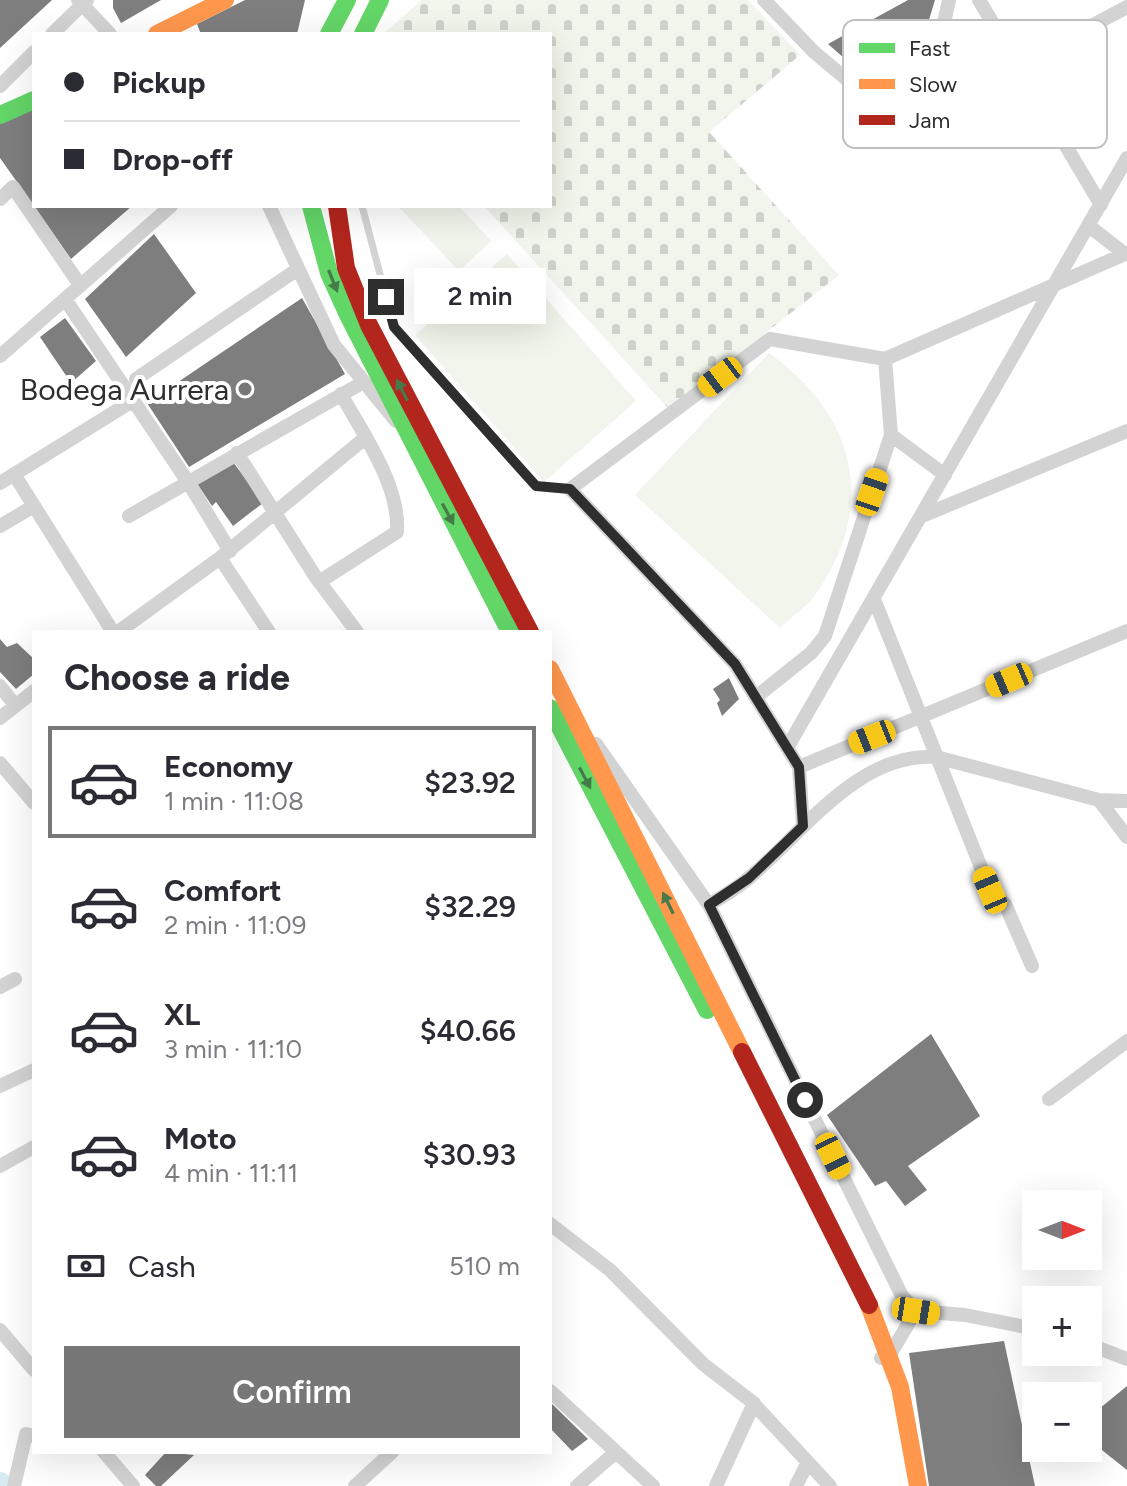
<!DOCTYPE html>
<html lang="en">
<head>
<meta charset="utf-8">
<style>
	body { margin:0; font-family:Figtree,sans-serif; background:#f7f7f7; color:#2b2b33; height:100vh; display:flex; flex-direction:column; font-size:30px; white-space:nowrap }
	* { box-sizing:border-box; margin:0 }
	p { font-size:26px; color:#7c7c81 }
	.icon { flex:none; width:44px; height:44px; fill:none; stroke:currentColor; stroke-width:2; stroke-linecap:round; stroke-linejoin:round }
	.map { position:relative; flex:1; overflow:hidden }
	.side { position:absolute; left:32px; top:630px; width:520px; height:824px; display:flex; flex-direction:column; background:#fff; border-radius:0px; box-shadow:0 8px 32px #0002 }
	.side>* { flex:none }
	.top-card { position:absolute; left:32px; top:32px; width:520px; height:176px; border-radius:0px; box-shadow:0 8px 32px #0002; display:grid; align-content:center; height:176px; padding:0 32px; background:#fff }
	.needle { width:52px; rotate:90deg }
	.fabs { position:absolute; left:1022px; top:1190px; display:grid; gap:16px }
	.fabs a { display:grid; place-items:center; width:80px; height:80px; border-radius:0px; background:#fff; box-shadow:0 8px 32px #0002; font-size:40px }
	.end { position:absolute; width:36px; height:36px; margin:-18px; border:10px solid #2e2e2e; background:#fff; box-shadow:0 0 0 4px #fff }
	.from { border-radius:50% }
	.bubble { position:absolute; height:56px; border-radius:0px; background:#fff; box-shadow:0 8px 32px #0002; font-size:26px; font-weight:600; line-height:56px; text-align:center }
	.car { position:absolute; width:24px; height:48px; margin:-24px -12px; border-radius:10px; box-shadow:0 0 6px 2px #0007; background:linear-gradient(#f5c518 24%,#345 0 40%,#f5c518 0 76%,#345 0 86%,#f5c518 0) }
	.top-card b { display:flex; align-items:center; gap:28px; height:76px; font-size:30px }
	.top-card b+b { border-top:2px solid #e1e1e2 }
	.top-card i { width:20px; height:20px; background:#2b2b33 }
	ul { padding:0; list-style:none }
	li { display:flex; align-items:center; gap:24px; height:112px; margin:0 16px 12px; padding:0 16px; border:4px solid transparent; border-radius:0px }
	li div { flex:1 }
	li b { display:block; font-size:30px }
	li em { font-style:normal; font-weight:600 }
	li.active { border-color:#777 }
	li>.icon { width:72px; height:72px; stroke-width:1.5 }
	h2 { padding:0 32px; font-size:36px; line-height:96px }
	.pay { display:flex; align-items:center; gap:20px; height:88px; padding:0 32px; font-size:30px }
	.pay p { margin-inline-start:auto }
	.button { display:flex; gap:16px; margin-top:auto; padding:16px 32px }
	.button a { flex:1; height:92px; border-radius:0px; background:#777; color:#fff; font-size:32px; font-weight:600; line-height:92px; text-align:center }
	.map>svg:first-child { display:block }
	.cemetery { fill:url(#cemetery-stones) }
	.pitch { fill:#f1f5eb }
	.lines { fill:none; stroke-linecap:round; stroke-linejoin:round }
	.river { stroke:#d7ebf2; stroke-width:24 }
	.building { fill:#7e7e7e }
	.lane { stroke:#d3d3d3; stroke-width:7 }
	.street { stroke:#d3d3d3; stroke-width:14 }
	.fast { stroke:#63d668; stroke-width:18 }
	.slow { stroke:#ff974d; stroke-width:18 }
	.jam { stroke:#b3261e; stroke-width:18 }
	.oneway { fill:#467a48 }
	.route { stroke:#2e2e2e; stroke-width:10 }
	.poi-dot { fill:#777; stroke:#fff; stroke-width:3 }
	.labels { text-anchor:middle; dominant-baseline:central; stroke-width:8; stroke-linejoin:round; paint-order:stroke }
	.poi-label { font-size:30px; fill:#2e2e2e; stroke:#fff; text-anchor:end }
	.key { fill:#fff; stroke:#c0c0c0; stroke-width:2 }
	.key-label { font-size:22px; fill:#2e2e2e }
</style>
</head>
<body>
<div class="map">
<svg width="1127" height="1486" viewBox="0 0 1127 1486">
	<defs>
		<pattern id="cemetery-stones" width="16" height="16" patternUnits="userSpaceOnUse" patternTransform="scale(2)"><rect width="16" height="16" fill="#f1f5eb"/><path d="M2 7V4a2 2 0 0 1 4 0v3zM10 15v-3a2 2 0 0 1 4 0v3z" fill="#cfd2ca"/></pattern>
	</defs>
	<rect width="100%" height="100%" fill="#fff"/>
	<path class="cemetery" d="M422,0H748L800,55L709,132L839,275L669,409L484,206H550V34H383Z"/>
	<path class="pitch" d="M398,206H459L491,241L459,271Z
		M507,254L636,401L544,482L415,335Z
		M769,353C856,415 878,504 816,594C807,607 791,617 780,628L635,495Z"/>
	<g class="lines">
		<path class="river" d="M0,1484L2,1486"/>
	</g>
	<path class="building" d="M0,0H52L0,48Z
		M113,0H161L121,23L113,8Z
		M245,0H305L297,34H201L197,24Z
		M908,0H935L902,109L828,44Z
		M34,104V206L0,158V120Z
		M34,206H132L71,259Z
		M154,234L196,293L126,357L85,299Z
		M302,298L345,374L189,467L147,403Z
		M65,318L96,361L71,383L40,337Z
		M231,459L263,503L233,526L216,502L212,506L196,482Z
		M0,639L7,647L17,643L34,659V674L16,689L0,672Z
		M729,678L739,699L722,716L717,703L720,700L713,689Z
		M931,1034L980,1116L908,1166L927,1190L905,1206L886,1181L875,1186L827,1115Z
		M1004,1341L1035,1486H929L909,1353Z
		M1127,1386V1470L1088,1439V1418Z
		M550,1402L588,1439L572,1451L550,1428Z
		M166,1452L194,1455L161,1486H156L145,1475Z"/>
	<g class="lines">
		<path class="lane" d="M362,206L394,327L536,486L570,489"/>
		<path class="street" d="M78,0L110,34
			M764,0L814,52L907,130L923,118L949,0
			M979,0L1101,205
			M52,34L87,0
			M1018,65L1127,7
			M0,86L34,52
			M0,199L13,187L80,285
			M269,206L334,345L396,421
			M1089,226L1125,254
			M65,299L188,482L230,551
			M0,356L171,206
			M885,359L891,435L945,475
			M136,379L298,269
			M237,453L315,576L357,632
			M14,474L113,632
			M0,483L134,400
			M129,516L362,383
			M922,516L1127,431
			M0,526L34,506
			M220,558L269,632
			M319,582L397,532C400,485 363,434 341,394
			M874,599L990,890L1005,904L1032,966
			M118,632L220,558L365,438
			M0,686L15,705
			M756,697L811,653L825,636L891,435
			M0,718L34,691
			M596,744L709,905L902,1296L916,1311L965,1315L1036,1329
			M787,748L1127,158
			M0,763L34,803
			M799,767L1127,631
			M1099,800L1127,837
			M803,826L799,767L735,664L570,489L770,339L885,359L1127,253
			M709,905C723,896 738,888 750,877C804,832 858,752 936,757L1099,800L1127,801
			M0,987L15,979
			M0,1086L34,1070
			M1049,1099L1127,1041
			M0,1166L34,1147
			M550,1224L610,1270L703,1364L751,1401L830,1486
			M0,1330L34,1370
			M1088,1344L1127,1359
			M881,1358L892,1351L916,1311
			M550,1391L653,1486
			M104,1452L133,1486
			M14,1486L26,1434L34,1436
			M355,1486L392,1452
			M577,1486L616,1452
			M716,1486L754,1403
			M796,1486L807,1464"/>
		<path class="fast" d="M329,34L347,0
			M363,34L380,0
			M0,115L34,100
			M311,206L329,273L348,315L510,632
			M550,708L707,1010"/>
		<path class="slow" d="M157,34L225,0
			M550,669L742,1052
			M869,1305L900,1387L918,1486"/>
		<path class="jam" d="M337,206L346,268L369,325L530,632
			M742,1052L869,1305"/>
	</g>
	<defs><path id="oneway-solid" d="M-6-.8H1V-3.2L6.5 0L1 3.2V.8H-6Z" transform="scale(2)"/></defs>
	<g class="oneway">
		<use href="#oneway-solid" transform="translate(333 281) rotate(68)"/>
		<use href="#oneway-solid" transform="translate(402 390) rotate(-117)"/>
		<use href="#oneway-solid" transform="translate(448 514) rotate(62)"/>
		<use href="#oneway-solid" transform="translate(585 778) rotate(62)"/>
		<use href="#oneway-solid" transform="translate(668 903) rotate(-116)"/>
	</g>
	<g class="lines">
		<path class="route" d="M386,297L394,327L536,486L570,489L735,664L799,767L803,826L749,878L709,905L805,1100"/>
	</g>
	<circle class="poi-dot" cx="245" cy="389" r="8"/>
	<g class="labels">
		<g class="poi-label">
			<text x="229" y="389">Bodega Aurrera</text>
		</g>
	</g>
	<rect x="843" y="20" width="264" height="128" rx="12" class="key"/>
	<rect x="859" y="43" width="36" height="10" fill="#63d668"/>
	<rect x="859" y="79" width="36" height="10" fill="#ff974d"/>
	<rect x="859" y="115" width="36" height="10" fill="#b3261e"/>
	<g class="key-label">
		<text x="909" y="56">Fast</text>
		<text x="909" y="92">Slow</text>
		<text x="909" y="128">Jam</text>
	</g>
</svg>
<div class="fabs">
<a><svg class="needle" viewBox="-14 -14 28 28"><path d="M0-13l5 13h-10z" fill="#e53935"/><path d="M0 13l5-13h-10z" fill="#7c7c81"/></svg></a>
<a>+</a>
<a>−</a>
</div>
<i class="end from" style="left:805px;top:1100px"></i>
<i class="end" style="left:386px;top:297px"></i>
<div class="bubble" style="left:414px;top:268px;width:132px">2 min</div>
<i class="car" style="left:720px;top:377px;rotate:233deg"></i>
<i class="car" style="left:872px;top:492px;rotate:19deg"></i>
<i class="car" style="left:1009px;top:680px;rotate:247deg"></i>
<i class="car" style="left:872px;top:737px;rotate:248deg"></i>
<i class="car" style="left:990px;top:890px;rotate:337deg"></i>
<i class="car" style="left:833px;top:1156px;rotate:154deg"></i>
<i class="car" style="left:916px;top:1311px;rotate:99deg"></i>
<div class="top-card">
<b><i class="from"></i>Pickup</b>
<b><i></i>Drop-off</b>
</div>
<section class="side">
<h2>Choose a ride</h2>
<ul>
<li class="active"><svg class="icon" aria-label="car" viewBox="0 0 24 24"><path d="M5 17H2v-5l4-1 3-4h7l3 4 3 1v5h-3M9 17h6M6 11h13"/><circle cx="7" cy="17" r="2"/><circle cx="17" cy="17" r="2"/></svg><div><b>Economy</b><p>1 min · 11:08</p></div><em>$23.92</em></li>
<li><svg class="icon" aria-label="car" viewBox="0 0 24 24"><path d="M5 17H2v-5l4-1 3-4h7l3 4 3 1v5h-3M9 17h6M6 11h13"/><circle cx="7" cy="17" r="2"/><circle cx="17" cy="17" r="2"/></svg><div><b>Comfort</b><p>2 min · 11:09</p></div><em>$32.29</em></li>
<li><svg class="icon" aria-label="car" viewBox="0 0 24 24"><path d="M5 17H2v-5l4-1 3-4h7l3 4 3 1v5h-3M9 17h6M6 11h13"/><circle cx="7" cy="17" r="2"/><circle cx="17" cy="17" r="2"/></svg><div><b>XL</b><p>3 min · 11:10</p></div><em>$40.66</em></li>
<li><svg class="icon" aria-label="car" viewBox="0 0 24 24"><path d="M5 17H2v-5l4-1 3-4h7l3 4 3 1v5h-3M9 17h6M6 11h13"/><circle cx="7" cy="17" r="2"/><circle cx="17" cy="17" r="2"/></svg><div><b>Moto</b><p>4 min · 11:11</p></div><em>$30.93</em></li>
</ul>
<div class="pay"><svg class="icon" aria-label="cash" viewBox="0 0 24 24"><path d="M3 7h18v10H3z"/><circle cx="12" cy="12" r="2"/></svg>Cash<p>510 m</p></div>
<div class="button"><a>Confirm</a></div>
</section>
</div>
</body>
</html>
